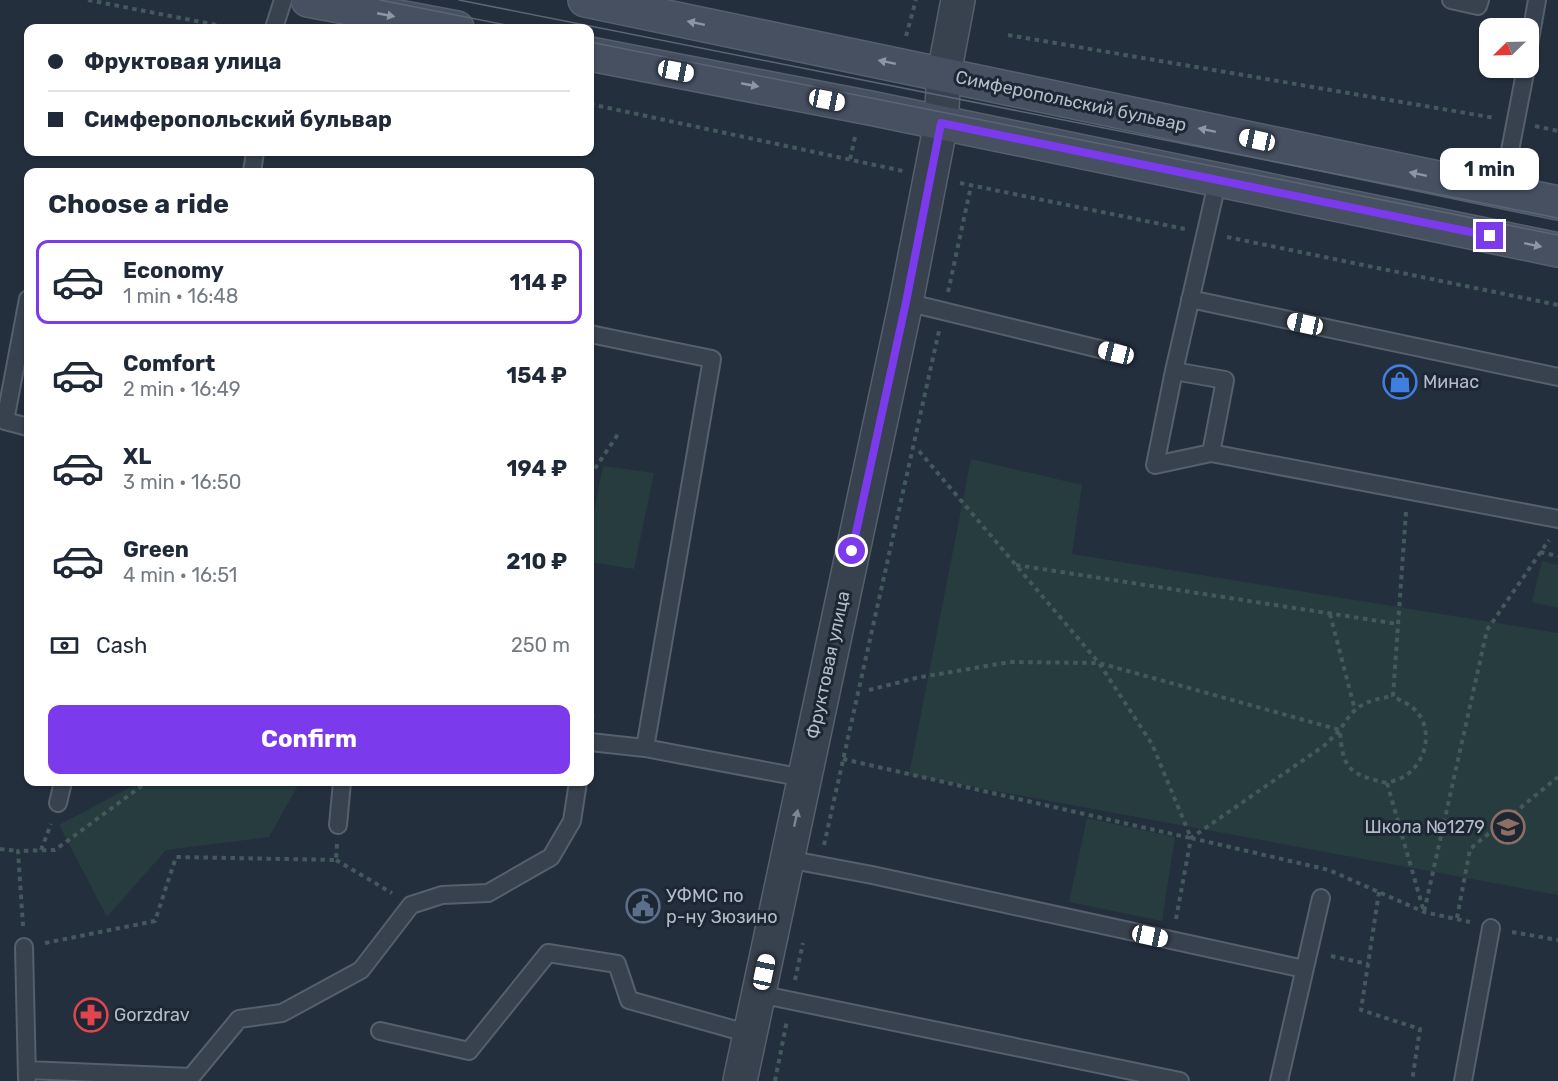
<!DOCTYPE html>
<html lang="en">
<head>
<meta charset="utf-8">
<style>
	body { margin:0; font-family:Rubik,sans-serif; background:#f6f6f7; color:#1f2937; height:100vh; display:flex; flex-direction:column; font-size:22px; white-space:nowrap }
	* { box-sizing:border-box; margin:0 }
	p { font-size:20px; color:#747a83 }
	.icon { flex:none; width:33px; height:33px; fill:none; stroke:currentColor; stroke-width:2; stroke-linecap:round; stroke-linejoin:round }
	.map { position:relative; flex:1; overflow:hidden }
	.details { position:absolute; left:24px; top:168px; width:570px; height:618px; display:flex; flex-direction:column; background:#fff; border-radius:12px; box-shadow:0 2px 4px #0004 }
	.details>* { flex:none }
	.hud { position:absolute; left:24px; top:24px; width:570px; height:132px; border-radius:12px; box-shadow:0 2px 4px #0004; display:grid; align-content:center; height:132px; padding:0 24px; background:#fff }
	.needle { width:39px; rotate:247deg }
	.fabs { position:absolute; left:1479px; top:18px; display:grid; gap:12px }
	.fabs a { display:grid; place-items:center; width:60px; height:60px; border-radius:12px; background:#fff; box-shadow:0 2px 4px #0004; font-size:30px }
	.end { position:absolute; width:27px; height:27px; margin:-14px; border:8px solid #7c3aed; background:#fff; box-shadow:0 0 0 3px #fff }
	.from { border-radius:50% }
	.bubble { position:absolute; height:42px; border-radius:12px; background:#fff; box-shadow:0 2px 4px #0004; font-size:20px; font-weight:700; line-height:42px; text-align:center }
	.car { position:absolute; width:18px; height:36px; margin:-18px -9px; border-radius:8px; box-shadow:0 0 4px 2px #0007; background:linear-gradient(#fff 24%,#345 0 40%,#fff 0 76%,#345 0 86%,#fff 0) }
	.hud b { display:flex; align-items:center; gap:21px; height:57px; font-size:22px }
	.hud b+b { border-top:2px solid #e0e1e3 }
	.hud i { width:15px; height:15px; background:#1f2937 }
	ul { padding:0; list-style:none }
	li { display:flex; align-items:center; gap:18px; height:84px; margin:0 12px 9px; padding:0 12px; border:3px solid transparent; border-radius:12px }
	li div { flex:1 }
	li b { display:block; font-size:22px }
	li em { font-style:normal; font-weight:700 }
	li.selected { border-color:#7c3aed }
	li>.icon { width:54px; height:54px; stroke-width:1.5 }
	h2 { padding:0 24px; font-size:27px; line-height:72px }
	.pay { display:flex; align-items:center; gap:15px; height:66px; padding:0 24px; font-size:22px }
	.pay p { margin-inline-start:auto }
	.action { display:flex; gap:12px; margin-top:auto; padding:12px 24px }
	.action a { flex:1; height:69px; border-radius:12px; background:#7c3aed; color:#fff; font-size:24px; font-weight:700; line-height:69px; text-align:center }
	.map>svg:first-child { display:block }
	.green { fill:#263c3f }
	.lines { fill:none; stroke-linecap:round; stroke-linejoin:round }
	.service-casing { stroke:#565f6c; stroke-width:20 }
	.minor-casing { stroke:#565f6c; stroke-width:36 }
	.secondary-casing { stroke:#565f6c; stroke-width:36 }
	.path { stroke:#44595c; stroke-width:4; stroke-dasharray:4.5 4.5; stroke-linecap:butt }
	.service { stroke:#38414e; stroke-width:16 }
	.minor { stroke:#38414e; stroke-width:33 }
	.secondary { stroke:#465061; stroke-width:33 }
	.tram { stroke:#5a6575; stroke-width:1.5 }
	.oneway { fill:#8e96a5 }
	.oneway2 { fill:#7c8592 }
	.route { stroke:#7c3aed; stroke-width:8 }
	.labels { text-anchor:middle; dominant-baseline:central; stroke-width:6; stroke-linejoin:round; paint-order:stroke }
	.street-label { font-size:18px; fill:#b4bcc9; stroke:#1d2633 }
	.poi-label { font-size:18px; fill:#b4bcc9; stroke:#1d2633; text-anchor:start }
</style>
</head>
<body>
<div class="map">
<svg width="1558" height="1081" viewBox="0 0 1558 1081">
	<rect width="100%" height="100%" fill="#242f3e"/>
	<path class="green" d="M971,459L1082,485L1072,554L1558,633V895L909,775Z
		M603,466L654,473L634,569L590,562V533Z
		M1542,561L1558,565V608L1532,602Z
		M140,782H300L269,837L166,850L107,917L59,825Z
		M1087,818L1175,837L1162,921L1069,902Z"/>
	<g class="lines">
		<g class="service-casing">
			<path id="service" d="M1451,0L1478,6L1480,0
				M274,28L283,0
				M1528,51L1537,0
				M252,172L255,152
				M1218,179L1174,371L1155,465L1211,453L1558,519
				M1502,192L1526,68
				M28,299L5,421L28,427
				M1190,299L1558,377
				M906,302L1116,353
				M590,334L712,359L645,748
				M1174,371L1225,380L1211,453
				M590,742L645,748L804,778
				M58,803L63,782
				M338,825L342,782
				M787,859L872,875L1304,969
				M24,947L27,1078
				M759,994L1180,1081
				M380,1031L469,1051L548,953L617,964L629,1000L750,1034
				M27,1070L191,1077
				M190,1081L191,1077L239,1019L282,1013L361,970L411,905L442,895L488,893L551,857L572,821L578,782
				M1279,1081L1321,898
				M1463,1081L1491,928"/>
		</g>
		<g class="minor-casing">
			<path id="minor" d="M740,1081L906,302L941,123L944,74L958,0"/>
		</g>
		<g class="secondary-casing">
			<path id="secondary" d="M308,0L457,28
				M585,0L1558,203
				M590,54L870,108L1558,250"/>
		</g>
		<path class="path" d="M88,0L232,28
			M1008,35L1495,118
			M906,36L916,0
			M590,104L903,171
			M1535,126L1558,131
			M850,159L855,137
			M960,183L1185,229
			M1227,237L1558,305
			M948,292L971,186
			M919,451L1099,663L1152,744L1191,838L1329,870L1424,912L1470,922
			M590,476L620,431
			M1406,512L1393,696C1399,700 1407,703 1413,708C1434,726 1428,761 1405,776C1400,779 1393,781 1387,783L1424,912L1487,630L1549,540
			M1540,552L1558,556
			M1016,565L1398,624
			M1330,614L1355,710
			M869,690L916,678L1010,662L1099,663L1340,730C1355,705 1364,701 1393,696
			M590,716L598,719
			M843,759L1190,838
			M824,845L939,331
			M0,849L18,851
			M41,850L51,824
			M336,860L392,893
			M1379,892L1361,1010L1420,1029L1412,1081
			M1457,918L1470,849L1558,777
			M1176,919L1191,838L1325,745L1340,730C1342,770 1351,775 1387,783
			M23,926L18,851L55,850L147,782
			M1512,932L1558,940
			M45,943L155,921L176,857L336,860L337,844
			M1331,956L1368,964
			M795,980L803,943
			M775,1081L787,1020"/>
		<use href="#service" class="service"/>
		<use href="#minor" class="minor"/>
		<use href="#secondary" class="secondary"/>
		<path class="tram" d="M380,0L521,28
			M459,0L1558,218
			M590,42C912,108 1235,170 1558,235"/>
	</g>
	<defs><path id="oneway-solid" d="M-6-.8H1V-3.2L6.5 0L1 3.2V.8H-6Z" transform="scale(1.5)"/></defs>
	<g class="oneway">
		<use href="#oneway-solid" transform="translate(386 15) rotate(11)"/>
		<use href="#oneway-solid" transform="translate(696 23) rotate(-168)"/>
		<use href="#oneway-solid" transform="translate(887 62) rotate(-168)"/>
		<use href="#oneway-solid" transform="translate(750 85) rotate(11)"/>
		<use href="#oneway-solid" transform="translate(1207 130) rotate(-168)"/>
		<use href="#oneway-solid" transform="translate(1418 174) rotate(-168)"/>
		<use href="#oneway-solid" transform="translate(1533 245) rotate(12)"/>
	</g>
	<use class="oneway2" href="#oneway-solid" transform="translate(796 818) rotate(-78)"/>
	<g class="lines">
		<path class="route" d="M852,551L906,302L941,123L1490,236"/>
	</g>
	<defs>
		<g id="shop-ring" transform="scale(1.725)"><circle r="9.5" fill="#1d2633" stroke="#3f7fe0" stroke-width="1.5"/><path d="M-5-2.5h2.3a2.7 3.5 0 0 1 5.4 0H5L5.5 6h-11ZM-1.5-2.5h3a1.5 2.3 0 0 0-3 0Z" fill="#3f7fe0"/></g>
		<g id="school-ring" transform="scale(1.725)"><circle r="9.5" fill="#1d2633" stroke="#8d6e63" stroke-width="1.5"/><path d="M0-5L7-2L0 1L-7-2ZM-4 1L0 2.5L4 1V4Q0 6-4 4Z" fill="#8d6e63"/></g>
		<g id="civic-ring" transform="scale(1.725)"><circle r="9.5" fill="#1d2633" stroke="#5c6f8a" stroke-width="1.5"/><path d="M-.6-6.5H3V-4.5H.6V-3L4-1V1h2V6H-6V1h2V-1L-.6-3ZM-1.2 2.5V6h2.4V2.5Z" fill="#5c6f8a"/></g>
		<g id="pharmacy-ring" transform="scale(1.725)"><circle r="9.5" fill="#1d2633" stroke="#e0444e" stroke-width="1.5"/><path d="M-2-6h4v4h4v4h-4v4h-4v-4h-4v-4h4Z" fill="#e0444e"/></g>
	</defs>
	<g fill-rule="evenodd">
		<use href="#shop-ring" x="1400" y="382"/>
		<use href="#school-ring" x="1508" y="827"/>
		<use href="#civic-ring" x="643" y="906"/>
		<use href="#pharmacy-ring" x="91" y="1015"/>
	</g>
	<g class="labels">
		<g class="street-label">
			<text transform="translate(1071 101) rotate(12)">Симферопольский бульвар</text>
			<text transform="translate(828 665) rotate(-78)">Фруктовая улица</text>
		</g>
		<g class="poi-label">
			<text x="1423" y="382">Минас</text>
			<text x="1485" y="827" text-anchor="end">Школа №1279</text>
			<text x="666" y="896">УФМС по<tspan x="666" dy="21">р-ну Зюзино</tspan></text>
			<text x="114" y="1015">Gorzdrav</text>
		</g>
	</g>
</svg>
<div class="fabs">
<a><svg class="needle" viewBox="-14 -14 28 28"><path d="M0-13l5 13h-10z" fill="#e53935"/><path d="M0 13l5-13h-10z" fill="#747a83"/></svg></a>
</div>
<i class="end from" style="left:852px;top:551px"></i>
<i class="end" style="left:1490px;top:236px"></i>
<div class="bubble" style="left:1440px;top:148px;width:99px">1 min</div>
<i class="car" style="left:676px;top:71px;rotate:101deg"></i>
<i class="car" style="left:827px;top:100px;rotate:101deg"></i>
<i class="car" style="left:1257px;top:140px;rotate:282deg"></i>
<i class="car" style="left:1305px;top:324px;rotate:282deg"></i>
<i class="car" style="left:1116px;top:353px;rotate:284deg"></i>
<i class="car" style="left:1150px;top:936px;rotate:102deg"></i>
<i class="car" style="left:764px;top:972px;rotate:12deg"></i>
<div class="hud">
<b><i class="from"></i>Фруктовая улица</b>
<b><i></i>Симферопольский бульвар</b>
</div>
<section class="details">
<h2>Choose a ride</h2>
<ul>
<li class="selected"><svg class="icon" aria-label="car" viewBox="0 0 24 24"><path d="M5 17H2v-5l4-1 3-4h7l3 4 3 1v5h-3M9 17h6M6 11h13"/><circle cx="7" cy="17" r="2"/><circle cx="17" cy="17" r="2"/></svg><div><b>Economy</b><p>1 min · 16:48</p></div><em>114 ₽</em></li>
<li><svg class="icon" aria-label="car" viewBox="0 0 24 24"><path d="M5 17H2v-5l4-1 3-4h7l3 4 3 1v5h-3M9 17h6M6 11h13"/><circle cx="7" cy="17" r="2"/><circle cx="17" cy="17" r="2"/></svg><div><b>Comfort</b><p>2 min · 16:49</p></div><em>154 ₽</em></li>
<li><svg class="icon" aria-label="car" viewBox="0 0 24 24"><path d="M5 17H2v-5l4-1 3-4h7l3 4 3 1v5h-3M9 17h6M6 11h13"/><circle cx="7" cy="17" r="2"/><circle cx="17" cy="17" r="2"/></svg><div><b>XL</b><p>3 min · 16:50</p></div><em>194 ₽</em></li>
<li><svg class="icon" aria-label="car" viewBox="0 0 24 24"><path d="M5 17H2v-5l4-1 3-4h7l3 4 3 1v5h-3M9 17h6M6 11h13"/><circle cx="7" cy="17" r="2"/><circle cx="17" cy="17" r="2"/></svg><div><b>Green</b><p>4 min · 16:51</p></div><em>210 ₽</em></li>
</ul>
<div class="pay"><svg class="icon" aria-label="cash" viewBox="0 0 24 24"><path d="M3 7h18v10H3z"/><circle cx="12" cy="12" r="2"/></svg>Cash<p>250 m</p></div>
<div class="action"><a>Confirm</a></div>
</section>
</div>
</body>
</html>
